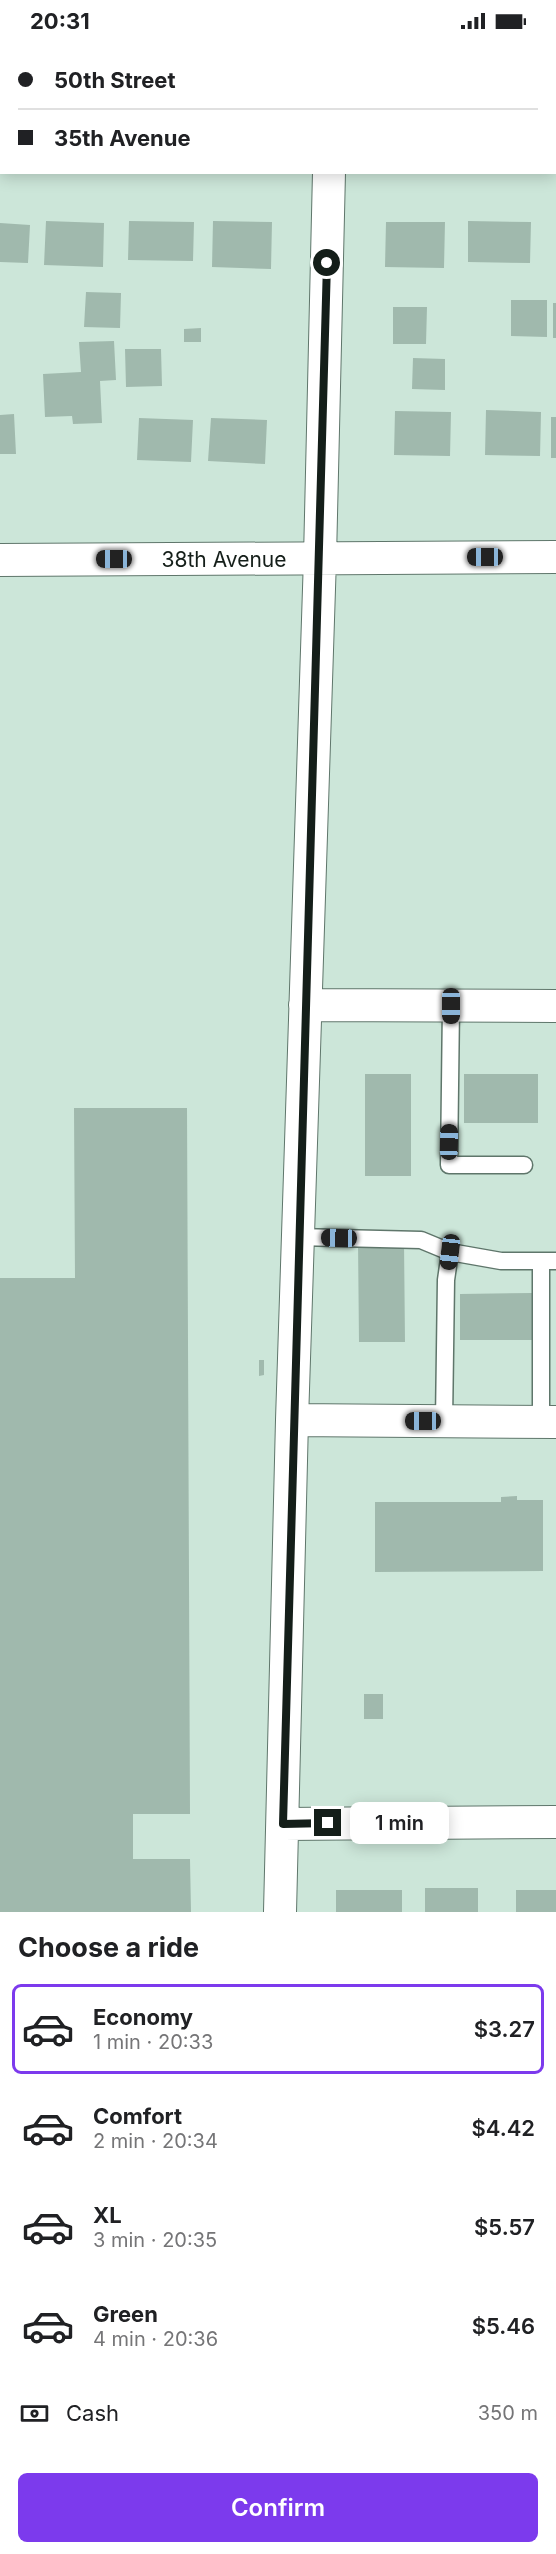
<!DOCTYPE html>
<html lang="en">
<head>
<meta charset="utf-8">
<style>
	body { margin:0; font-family:Inter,sans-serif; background:#f6f6f6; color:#202124; height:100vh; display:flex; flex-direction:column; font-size:22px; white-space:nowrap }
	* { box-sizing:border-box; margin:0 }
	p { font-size:20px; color:#757577 }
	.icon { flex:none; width:33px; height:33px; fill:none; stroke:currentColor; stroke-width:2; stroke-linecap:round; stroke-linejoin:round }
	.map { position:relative; height:1870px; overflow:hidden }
	.sheet { display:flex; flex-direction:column; background:#fff; flex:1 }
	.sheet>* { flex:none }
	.top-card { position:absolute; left:0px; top:0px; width:556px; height:132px; box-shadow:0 3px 15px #0003; display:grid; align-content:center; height:132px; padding:0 18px; background:#fff }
	.end { position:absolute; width:27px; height:27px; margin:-14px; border:8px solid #141e19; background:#fff; box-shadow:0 0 0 3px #fff }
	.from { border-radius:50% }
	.bubble { position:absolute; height:42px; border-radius:9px; background:#fff; box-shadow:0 3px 15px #0003; font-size:20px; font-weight:600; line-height:42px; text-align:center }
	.car { position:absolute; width:18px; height:36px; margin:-18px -9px; border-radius:8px; box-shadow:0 0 4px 2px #0007; background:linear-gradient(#222 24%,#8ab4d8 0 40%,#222 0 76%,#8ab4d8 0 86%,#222 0) }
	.top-card b { display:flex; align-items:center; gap:21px; height:57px; font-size:22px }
	.top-card b+b { border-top:2px solid #e0e0e0 }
	.top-card i { width:15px; height:15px; background:#202124 }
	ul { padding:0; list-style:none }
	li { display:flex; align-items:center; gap:18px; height:90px; margin:0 12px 9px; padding:0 6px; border:3px solid transparent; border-radius:9px }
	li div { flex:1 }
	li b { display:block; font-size:22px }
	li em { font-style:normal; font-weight:600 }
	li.selected { border-color:#7c3aed }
	li>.icon { width:54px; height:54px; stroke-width:1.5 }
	h2 { padding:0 18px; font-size:27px; line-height:72px }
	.pay { display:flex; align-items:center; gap:15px; height:66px; padding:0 18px; font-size:22px }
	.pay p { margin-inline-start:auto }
	.action { display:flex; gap:12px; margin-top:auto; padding:12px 18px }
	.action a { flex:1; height:69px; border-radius:9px; background:#7c3aed; color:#fff; font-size:24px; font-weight:600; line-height:69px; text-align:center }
	.status { display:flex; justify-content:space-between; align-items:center; height:42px; padding:0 30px; background:#fff; direction:ltr }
	.status svg { height:16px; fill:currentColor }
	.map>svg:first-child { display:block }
	.building { fill:#a0b9ad }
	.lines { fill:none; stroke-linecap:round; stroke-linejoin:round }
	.lane-casing { stroke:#5f766b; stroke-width:19 }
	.street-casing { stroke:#5f766b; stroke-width:34 }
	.secondary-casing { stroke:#5f766b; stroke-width:35 }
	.lane { stroke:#fff; stroke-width:16 }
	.street { stroke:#fff; stroke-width:32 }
	.secondary { stroke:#fff; stroke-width:33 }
	.route { stroke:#141e19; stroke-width:8 }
	.labels { text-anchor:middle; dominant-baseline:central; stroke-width:5; stroke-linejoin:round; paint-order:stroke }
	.street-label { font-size:21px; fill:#141e19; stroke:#fff }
</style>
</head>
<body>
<div class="status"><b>20:31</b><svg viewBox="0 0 49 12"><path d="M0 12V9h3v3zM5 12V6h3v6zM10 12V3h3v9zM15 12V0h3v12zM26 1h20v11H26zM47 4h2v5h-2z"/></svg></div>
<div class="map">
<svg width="556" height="1870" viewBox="0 0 556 1870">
	<rect width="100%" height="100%" fill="#cce6d9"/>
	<path class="building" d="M46,179L104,181L103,225L44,223Z
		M129,179L194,180L193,219L128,218Z
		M213,179L272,180L271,227L212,225Z
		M468,179L531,180L530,221L468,220Z
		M386,180H445L444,226L385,225Z
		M0,181L30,183L28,221L0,220Z
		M86,250L121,251L120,286L84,285Z
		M511,258H547V295L511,294Z
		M553,261H556V296H553Z
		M393,265H427L426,302H393Z
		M201,286V300H184V287Z
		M114,299L116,338L100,339L102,381L73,382L72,374L45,375L43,332L81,330L79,300Z
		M125,307H161L162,344L126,345Z
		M413,316L445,317V348L412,347Z
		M486,368L541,370L540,414L485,413Z
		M395,369L451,370L450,414L394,413Z
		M14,372L16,412H0V373Z
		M551,375H556V416H551Z
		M139,376L193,378L191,420L137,418Z
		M211,376L267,378L265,422L208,419Z
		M365,1032H411V1134H365Z
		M464,1032H538V1081H464Z
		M74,1066H187L190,1772H133V1817H190L191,1870H0V1236H75Z
		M358,1199H404L405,1300H359Z
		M533,1251V1298H460V1252Z
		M259,1318H264V1333L259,1334Z
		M517,1454V1458H543V1529L375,1530V1460H501V1455Z
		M364,1652H383V1677H364Z
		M425,1846H478V1870H425Z
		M336,1848H402V1870H336Z
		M516,1848H556V1870H516Z"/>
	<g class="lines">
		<g class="lane-casing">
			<path id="lane" d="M451,964L449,1123H524
				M297,1195L421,1198L450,1210L501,1219H556
				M541,1219V1380
				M444,1379L446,1238L450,1210"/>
		</g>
		<g class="street-casing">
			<path id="street" d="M334,2V0
				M0,518L556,515
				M305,963L556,964
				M292,1378L556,1380
				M283,1782L556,1780
				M280,1870L292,1378L320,516L329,130"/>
		</g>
		<g class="secondary-casing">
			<path id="secondary" d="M555,94H556
				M0,95H2"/>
		</g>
		<use href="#lane" class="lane"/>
		<use href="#street" class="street"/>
		<use href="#secondary" class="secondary"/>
	</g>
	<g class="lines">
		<path class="route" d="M327,221C317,741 293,1261 283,1782L328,1781"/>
	</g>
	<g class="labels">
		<g class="street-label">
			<text x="224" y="517">38th Avenue</text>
		</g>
	</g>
</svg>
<i class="end from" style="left:327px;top:221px"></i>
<i class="end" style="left:328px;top:1781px"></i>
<div class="bubble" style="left:350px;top:1760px;width:99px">1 min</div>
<i class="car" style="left:485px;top:515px;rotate:270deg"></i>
<i class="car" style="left:114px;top:517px;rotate:270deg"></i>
<i class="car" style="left:451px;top:964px;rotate:180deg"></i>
<i class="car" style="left:449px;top:1100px;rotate:1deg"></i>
<i class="car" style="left:339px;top:1196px;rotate:271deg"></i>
<i class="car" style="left:450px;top:1210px;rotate:187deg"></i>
<i class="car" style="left:423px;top:1379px;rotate:270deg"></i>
<div class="top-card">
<b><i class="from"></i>50th Street</b>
<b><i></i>35th Avenue</b>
</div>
</div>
<section class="sheet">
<h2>Choose a ride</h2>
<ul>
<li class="selected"><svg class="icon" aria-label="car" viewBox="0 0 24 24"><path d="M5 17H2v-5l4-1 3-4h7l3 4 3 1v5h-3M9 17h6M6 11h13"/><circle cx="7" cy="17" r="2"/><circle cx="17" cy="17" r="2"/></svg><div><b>Economy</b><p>1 min · 20:33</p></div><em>$3.27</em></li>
<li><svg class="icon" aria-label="car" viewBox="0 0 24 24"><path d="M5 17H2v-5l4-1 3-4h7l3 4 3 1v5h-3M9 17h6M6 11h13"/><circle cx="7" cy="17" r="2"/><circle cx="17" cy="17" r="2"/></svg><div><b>Comfort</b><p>2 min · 20:34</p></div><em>$4.42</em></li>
<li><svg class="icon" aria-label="car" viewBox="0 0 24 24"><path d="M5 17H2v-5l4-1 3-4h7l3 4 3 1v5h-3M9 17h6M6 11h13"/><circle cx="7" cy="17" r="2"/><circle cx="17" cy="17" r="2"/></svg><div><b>XL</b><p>3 min · 20:35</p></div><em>$5.57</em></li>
<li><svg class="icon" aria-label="car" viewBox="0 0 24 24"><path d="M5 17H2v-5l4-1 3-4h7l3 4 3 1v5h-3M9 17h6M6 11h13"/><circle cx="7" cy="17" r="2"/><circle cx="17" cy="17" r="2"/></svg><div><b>Green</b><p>4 min · 20:36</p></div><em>$5.46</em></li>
</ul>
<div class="pay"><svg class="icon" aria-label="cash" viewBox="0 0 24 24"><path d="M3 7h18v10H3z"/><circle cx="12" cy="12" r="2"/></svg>Cash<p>350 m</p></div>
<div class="action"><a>Confirm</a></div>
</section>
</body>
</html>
